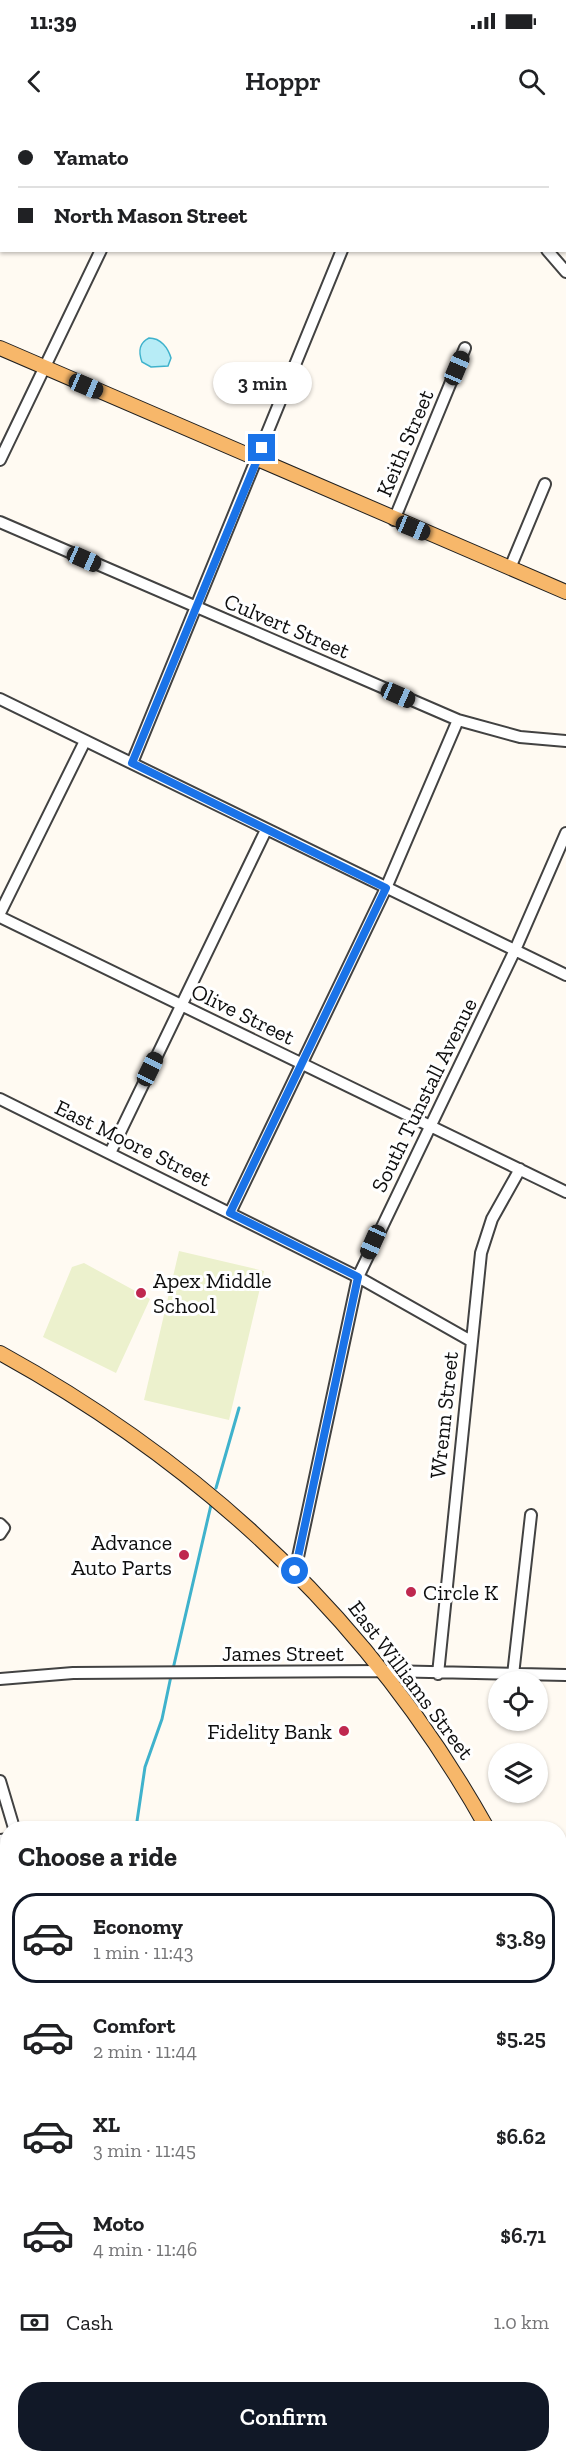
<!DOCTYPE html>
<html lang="en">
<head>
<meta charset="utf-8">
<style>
	body { margin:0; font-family:"Zilla Slab",serif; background:#f6f6f6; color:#202124; height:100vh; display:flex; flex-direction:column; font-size:22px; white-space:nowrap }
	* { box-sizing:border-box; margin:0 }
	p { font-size:20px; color:#757577 }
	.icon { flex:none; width:33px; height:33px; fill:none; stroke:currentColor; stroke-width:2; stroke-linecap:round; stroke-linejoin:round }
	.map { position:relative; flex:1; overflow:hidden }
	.drawer { position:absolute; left:0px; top:1701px; width:567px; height:642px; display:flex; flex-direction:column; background:#fff; border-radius:24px 24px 0 0; box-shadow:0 2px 4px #0004 }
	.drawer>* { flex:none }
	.banner { position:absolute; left:0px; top:0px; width:567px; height:132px; box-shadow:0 2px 4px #0004; display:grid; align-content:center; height:132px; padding:0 18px; background:#fff }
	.fabs { position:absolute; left:488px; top:1551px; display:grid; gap:12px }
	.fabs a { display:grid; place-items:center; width:60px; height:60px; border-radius:50%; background:#fff; box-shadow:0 2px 4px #0004; font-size:30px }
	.end { position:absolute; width:27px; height:27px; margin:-14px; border:8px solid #1a73e8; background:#fff; box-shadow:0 0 0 3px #fff }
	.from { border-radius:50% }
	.bubble { position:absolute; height:42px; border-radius:21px; background:#fff; box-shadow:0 2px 4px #0004; font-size:20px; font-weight:600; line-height:42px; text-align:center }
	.car { position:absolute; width:18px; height:36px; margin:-18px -9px; border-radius:8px; box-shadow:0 0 4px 2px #0007; background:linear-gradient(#222 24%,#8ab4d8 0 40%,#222 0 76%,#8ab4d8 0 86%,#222 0) }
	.banner b { display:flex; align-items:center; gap:21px; height:57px; font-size:22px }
	.banner b+b { border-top:2px solid #e0e0e0 }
	.banner i { width:15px; height:15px; background:#202124 }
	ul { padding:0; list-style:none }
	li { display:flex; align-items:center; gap:18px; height:90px; margin:0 12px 9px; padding:0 6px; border:3px solid transparent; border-radius:24px }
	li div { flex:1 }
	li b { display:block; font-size:22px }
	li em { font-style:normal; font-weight:600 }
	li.active { border-color:#111827 }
	li>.icon { width:54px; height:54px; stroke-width:1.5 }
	h2 { padding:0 18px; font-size:27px; line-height:72px }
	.pay { display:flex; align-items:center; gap:15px; height:66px; padding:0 18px; font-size:22px }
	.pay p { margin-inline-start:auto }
	.cta { display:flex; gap:12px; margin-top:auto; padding:12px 18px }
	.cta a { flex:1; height:69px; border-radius:24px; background:#111827; color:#fff; font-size:24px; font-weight:600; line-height:69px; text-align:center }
	.status { display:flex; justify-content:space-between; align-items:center; height:42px; padding:0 30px; background:#fff; direction:ltr }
	.status svg { height:16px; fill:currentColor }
	header { display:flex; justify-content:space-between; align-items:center; height:78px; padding:0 18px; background:#fff; font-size:27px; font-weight:600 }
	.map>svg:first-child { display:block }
	.green { fill:#ddeabb }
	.pitch { fill:#ecf1cd }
	.water { fill:#b7ecf6; stroke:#3fb2cc; stroke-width:1.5 }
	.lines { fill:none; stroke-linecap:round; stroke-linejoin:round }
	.stream { stroke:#3fb2cc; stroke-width:3 }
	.minor-casing { stroke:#424242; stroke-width:14 }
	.major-casing { stroke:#202020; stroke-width:16 }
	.minor { stroke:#fff; stroke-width:10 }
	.major { stroke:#f7b76a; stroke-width:14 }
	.route { stroke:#1a73e8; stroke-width:8 }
	.poi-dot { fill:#bf284f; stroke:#fff; stroke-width:2 }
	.labels { text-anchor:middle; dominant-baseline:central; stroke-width:6; stroke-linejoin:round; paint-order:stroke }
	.street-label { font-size:22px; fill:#0f0f0f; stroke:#fff }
	.poi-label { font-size:22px; fill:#0f0f0f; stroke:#fff; text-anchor:start }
</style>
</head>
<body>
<div class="status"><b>11:39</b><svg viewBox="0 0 49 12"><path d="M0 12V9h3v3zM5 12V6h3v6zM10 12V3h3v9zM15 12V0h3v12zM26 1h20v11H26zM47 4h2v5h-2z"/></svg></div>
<header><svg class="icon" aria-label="back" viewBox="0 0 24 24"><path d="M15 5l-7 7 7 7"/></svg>Hoppr<svg class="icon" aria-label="search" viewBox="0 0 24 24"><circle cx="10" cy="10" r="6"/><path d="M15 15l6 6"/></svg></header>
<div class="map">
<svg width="566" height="2343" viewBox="0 0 566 2343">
	<rect width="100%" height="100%" fill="#fffaf2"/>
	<path class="green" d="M189,0H390L193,2Z"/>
	<path class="pitch" d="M179,1131L264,1151L229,1300L144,1280Z
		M84,1143L150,1179L116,1253L43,1217L72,1147Z"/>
	<path class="water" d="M149,218C161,218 168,228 171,238L168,246L151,247L142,242C138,231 139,223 149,218Z"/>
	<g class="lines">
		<path class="stream" d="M216,1368L239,1288
			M173,1549L211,1385
			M136,1708L145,1647L162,1599L171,1556
			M560,2191L566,2189"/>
		<g class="minor-casing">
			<path id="minor" d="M401,2L402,0
				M566,73V72
				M547,130L566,152
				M0,340L101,130
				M394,400L465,228
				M0,402L458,600L520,617L566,621
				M510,448L545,364
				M0,579L566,855
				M132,643L342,130
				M0,793L85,621
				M0,797L566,1072
				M0,979L358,1157L471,1221
				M110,1033L266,710
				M230,1093L386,768L458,600
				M0,1404L4,1408L0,1414
				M295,1451L358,1157L515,830L566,713
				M438,1554L481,1133L492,1099L520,1049
				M513,1555L531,1395
				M0,1559L73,1553L384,1551L566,1555
				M0,1661L14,1708
				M0,1720L8,1719
				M0,1840L8,1839
				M560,1930L566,1927
				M0,1970L8,1968
				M0,2109L8,2105
				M155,2336L158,2343
				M465,2343L469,2336"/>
		</g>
		<g class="major-casing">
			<path id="major" d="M0,228L566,472
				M0,1233C207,1347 372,1502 487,1708
				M560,1856L566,1870
				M560,2294L566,2286
				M560,2321L566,2313
				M524,2343L529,2336
				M542,2343L548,2336"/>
		</g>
		<use href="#minor" class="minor"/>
		<use href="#major" class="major"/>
	</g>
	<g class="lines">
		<path class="route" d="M262,328L132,643L386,768L230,1093L358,1157L295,1451"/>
	</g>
	<g class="poi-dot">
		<circle cx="141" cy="1173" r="6"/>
		<circle cx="184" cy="1435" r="6"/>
		<circle cx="411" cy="1472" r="6"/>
		<circle cx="344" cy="1611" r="6"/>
	</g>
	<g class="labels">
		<g class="street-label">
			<text transform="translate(405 323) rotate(-67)">Keith Street</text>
			<text transform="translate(287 506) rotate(23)">Culvert Street</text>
			<text transform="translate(243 894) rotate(26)">Olive Street</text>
			<text transform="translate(424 975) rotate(-64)">South Tunstall Avenue</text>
			<text transform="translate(133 1023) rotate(26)">East Moore Street</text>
			<text transform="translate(444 1295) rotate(-84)">Wrenn Street</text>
			<text x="283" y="1533">James Street</text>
			<text transform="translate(411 1560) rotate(53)">East Williams Street</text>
		</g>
		<g class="poi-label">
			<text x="153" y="1160">Apex Middle<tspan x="153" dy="25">School</tspan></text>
			<text x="172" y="1422" text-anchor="end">Advance<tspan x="172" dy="25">Auto Parts</tspan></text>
			<text x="423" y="1472">Circle K</text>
			<text x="332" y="1611" text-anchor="end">Fidelity Bank</text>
		</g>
	</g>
</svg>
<div class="fabs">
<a><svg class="icon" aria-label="locate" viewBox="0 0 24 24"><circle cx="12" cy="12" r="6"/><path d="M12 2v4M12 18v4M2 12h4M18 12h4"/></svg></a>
<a><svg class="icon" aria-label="layers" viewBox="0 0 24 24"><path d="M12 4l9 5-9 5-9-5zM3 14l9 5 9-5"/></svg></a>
</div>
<i class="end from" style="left:295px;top:1451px"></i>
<i class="end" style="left:262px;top:328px"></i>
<div class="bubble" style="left:213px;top:242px;width:99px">3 min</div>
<i class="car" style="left:457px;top:248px;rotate:23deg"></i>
<i class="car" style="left:86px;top:266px;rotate:113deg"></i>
<i class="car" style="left:413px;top:408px;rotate:112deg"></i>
<i class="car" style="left:84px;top:439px;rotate:114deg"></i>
<i class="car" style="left:398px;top:575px;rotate:114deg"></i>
<i class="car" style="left:150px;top:949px;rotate:26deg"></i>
<i class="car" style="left:373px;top:1122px;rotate:204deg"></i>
<div class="banner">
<b><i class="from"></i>Yamato</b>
<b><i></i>North Mason Street</b>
</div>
<section class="drawer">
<h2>Choose a ride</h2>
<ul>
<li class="active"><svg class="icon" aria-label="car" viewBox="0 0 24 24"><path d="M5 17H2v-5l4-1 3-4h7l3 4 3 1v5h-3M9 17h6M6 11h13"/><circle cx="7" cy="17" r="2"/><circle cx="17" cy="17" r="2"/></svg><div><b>Economy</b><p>1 min · 11:43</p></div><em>$3.89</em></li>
<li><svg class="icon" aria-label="car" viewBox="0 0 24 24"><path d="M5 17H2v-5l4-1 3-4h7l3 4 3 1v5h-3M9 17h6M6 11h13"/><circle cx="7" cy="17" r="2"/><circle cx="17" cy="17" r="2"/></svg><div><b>Comfort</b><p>2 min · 11:44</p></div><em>$5.25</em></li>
<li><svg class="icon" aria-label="car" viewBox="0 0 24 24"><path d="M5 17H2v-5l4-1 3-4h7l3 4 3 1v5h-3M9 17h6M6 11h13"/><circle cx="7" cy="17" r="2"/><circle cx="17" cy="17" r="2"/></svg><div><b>XL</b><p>3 min · 11:45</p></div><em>$6.62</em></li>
<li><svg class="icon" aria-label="car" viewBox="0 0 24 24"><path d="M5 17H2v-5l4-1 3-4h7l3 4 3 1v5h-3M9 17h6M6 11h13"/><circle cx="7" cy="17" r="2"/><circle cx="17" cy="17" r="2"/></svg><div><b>Moto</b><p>4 min · 11:46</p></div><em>$6.71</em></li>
</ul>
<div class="pay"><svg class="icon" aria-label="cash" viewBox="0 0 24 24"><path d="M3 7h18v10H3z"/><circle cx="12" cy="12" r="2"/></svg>Cash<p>1.0 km</p></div>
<div class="cta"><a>Confirm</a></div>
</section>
</div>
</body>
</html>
